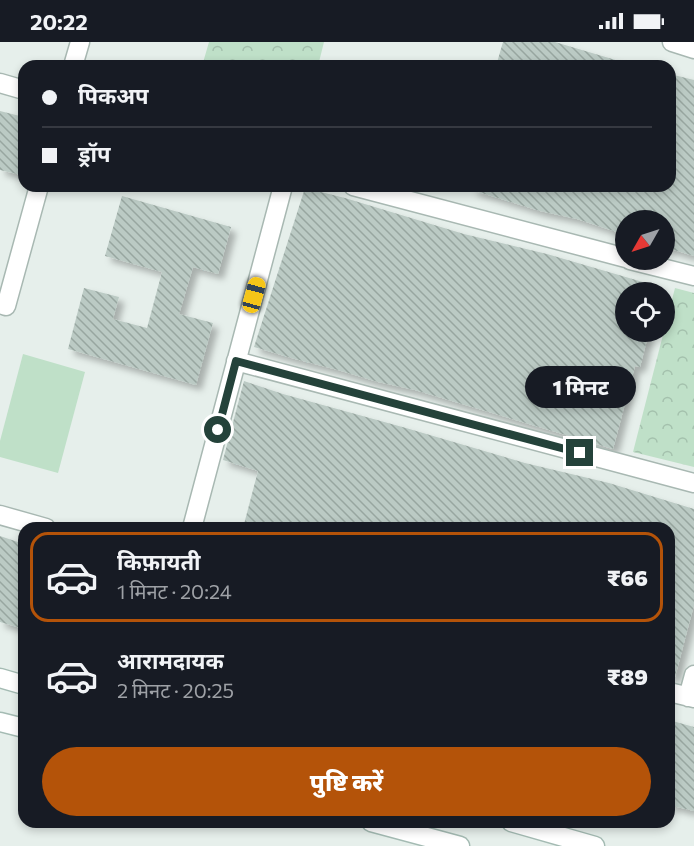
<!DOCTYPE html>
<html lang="hi">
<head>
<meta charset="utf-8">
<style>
	body { margin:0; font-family:Commissioner,"Noto Sans Devanagari",sans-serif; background:#20242c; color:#f1f3f6; height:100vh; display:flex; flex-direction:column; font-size:22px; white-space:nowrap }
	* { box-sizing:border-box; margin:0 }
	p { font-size:20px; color:#9ea1a6 }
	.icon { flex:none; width:33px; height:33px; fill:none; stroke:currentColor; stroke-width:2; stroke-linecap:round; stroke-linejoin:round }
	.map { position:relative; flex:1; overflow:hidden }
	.drawer { position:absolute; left:18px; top:480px; width:657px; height:306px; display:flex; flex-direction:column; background:#171b24; border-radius:18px; box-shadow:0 3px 9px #0003 }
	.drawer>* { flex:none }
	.guide { position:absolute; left:18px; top:18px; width:658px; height:132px; border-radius:18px; box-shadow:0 3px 9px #0003; display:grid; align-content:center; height:132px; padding:0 24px; background:#171b24 }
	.needle { width:39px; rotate:231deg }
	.buttons { position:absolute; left:615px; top:168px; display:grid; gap:12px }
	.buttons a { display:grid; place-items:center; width:60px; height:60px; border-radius:50%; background:#171b24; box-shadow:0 3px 9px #0003; font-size:30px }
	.end { position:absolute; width:27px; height:27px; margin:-14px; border:8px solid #24423a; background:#fff; box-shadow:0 0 0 3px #fff }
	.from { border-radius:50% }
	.bubble { position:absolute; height:42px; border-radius:21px; background:#171b24; box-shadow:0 3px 9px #0003; font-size:20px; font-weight:800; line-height:42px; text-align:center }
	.car { position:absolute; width:18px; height:36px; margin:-18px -9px; border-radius:8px; box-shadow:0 0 4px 2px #0007; background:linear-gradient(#f5c518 24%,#345 0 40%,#f5c518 0 76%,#345 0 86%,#f5c518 0) }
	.guide b { display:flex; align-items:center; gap:21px; height:57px; font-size:22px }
	.guide b+b { border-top:2px solid #363941 }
	.guide i { width:15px; height:15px; background:#f1f3f6 }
	ul { padding:10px 0 0; list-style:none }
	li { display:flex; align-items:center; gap:18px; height:90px; margin:0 12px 9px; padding:0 12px; border:3px solid transparent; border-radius:18px }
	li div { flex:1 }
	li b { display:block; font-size:22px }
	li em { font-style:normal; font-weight:800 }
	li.selected { border-color:#b45309 }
	li>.icon { width:54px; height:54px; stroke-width:1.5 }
	.primary-button { display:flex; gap:12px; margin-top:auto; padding:12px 24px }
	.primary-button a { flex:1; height:69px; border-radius:36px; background:#b45309; color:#fff; font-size:24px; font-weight:800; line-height:69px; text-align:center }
	.status { display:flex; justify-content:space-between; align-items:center; height:42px; padding:0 30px; background:#171b24; direction:ltr }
	.status svg { height:16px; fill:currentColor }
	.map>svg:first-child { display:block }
	.grass { fill:#bfe0c8 }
	.forest { fill:url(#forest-crowns) }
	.building { fill:url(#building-back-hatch); filter:url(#shadow) }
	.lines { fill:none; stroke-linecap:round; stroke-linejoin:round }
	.minor-casing { stroke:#a8b8b2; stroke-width:21 }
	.tertiary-casing { stroke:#a8b8b2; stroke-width:21 }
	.secondary-casing { stroke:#a4bbb3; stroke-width:21 }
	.minor { stroke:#fff; stroke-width:18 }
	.tertiary { stroke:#fff; stroke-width:18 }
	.secondary { stroke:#fff; stroke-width:18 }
	.route { stroke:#24423a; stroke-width:8 }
</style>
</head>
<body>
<div class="status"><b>20:22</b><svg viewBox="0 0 49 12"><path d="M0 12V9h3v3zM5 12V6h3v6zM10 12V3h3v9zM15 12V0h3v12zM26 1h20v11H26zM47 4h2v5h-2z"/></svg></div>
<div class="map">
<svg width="694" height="804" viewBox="0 0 694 804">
	<defs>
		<pattern id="forest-crowns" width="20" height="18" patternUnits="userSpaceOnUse" patternTransform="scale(1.5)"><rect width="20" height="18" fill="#bfe0c8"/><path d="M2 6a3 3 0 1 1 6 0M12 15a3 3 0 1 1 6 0" fill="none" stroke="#a4c1ad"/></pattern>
		<pattern id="building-back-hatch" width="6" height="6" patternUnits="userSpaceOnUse" patternTransform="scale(1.5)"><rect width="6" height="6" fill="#bbcac4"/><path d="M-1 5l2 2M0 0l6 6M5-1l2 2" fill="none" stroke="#98a6a0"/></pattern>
		<filter id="shadow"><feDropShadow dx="5.5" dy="5.5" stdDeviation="3" flood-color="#0004"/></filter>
	</defs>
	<rect width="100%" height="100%" fill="#e6efeb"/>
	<path class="grass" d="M23,312L85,330L58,431L0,415V399Z"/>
	<path class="forest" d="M209,0H324L318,24H202Z
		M675,246L694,251V425L633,410Z"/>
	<path class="building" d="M503,0H555L619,19L618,24H496Z
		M670,32L694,38V214L664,205V178H626V193L577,177L540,169L472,148V144H670Z
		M0,69L24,75V122L21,133L0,128Z
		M305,146L345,156L464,192L547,212L660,245L659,250H626V290H649L640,325L635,324L613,407L415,348L378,340L338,328L295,317L254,305Z
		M122,154L231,185L218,232L193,225L179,272L213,281L196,343L68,307L84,246L119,255L113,277L147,286L162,230L105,214Z
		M244,339L283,352L406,386L525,421L609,441L694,467V563L675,635L669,634V486H243L258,429L223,418Z
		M0,494L24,502V587L0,580Z
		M669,678L694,685V769L669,763Z"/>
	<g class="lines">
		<g class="minor-casing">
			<path id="minor" d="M73,24L80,0
				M0,41L24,48
				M353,144L626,216
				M630,218L694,234
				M0,262L6,264L39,144
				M236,319L694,441
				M0,473L46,486
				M192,486L283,144
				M669,650L694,656
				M688,655L694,633"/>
		</g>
		<g class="tertiary-casing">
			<path id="tertiary" d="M672,0L694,7"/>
		</g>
		<g class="secondary-casing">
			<path id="secondary" d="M0,636L24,643
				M0,680L24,686
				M371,780L460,804
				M511,780L595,804"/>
		</g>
		<use href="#minor" class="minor"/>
		<use href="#tertiary" class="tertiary"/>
		<use href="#secondary" class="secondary"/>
	</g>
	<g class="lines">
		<path class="route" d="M218,388L236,319L580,411"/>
	</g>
</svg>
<div class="buttons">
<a><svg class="needle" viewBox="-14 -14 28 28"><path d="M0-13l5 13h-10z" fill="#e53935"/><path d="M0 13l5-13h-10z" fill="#9ea1a6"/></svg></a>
<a><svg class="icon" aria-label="locate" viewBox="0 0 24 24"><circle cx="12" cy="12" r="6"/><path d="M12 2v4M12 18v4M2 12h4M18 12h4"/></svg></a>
</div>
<i class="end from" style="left:218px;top:388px"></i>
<i class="end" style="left:580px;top:411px"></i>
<div class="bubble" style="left:525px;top:324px;width:111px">1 मिनट</div>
<i class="car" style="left:254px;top:253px;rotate:15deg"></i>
<div class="guide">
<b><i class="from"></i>पिकअप</b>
<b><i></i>ड्रॉप</b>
</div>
<section class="drawer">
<ul>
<li class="selected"><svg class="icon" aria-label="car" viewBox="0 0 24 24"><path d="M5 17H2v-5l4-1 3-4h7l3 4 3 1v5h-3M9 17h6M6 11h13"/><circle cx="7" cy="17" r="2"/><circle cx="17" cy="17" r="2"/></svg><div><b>किफ़ायती</b><p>1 मिनट · 20:24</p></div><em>₹66</em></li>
<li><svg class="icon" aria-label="car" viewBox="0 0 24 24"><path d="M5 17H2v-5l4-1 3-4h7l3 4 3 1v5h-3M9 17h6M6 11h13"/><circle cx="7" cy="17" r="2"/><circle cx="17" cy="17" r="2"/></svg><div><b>आरामदायक</b><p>2 मिनट · 20:25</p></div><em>₹89</em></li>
</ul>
<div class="primary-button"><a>पुष्टि करें</a></div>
</section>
</div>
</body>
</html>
